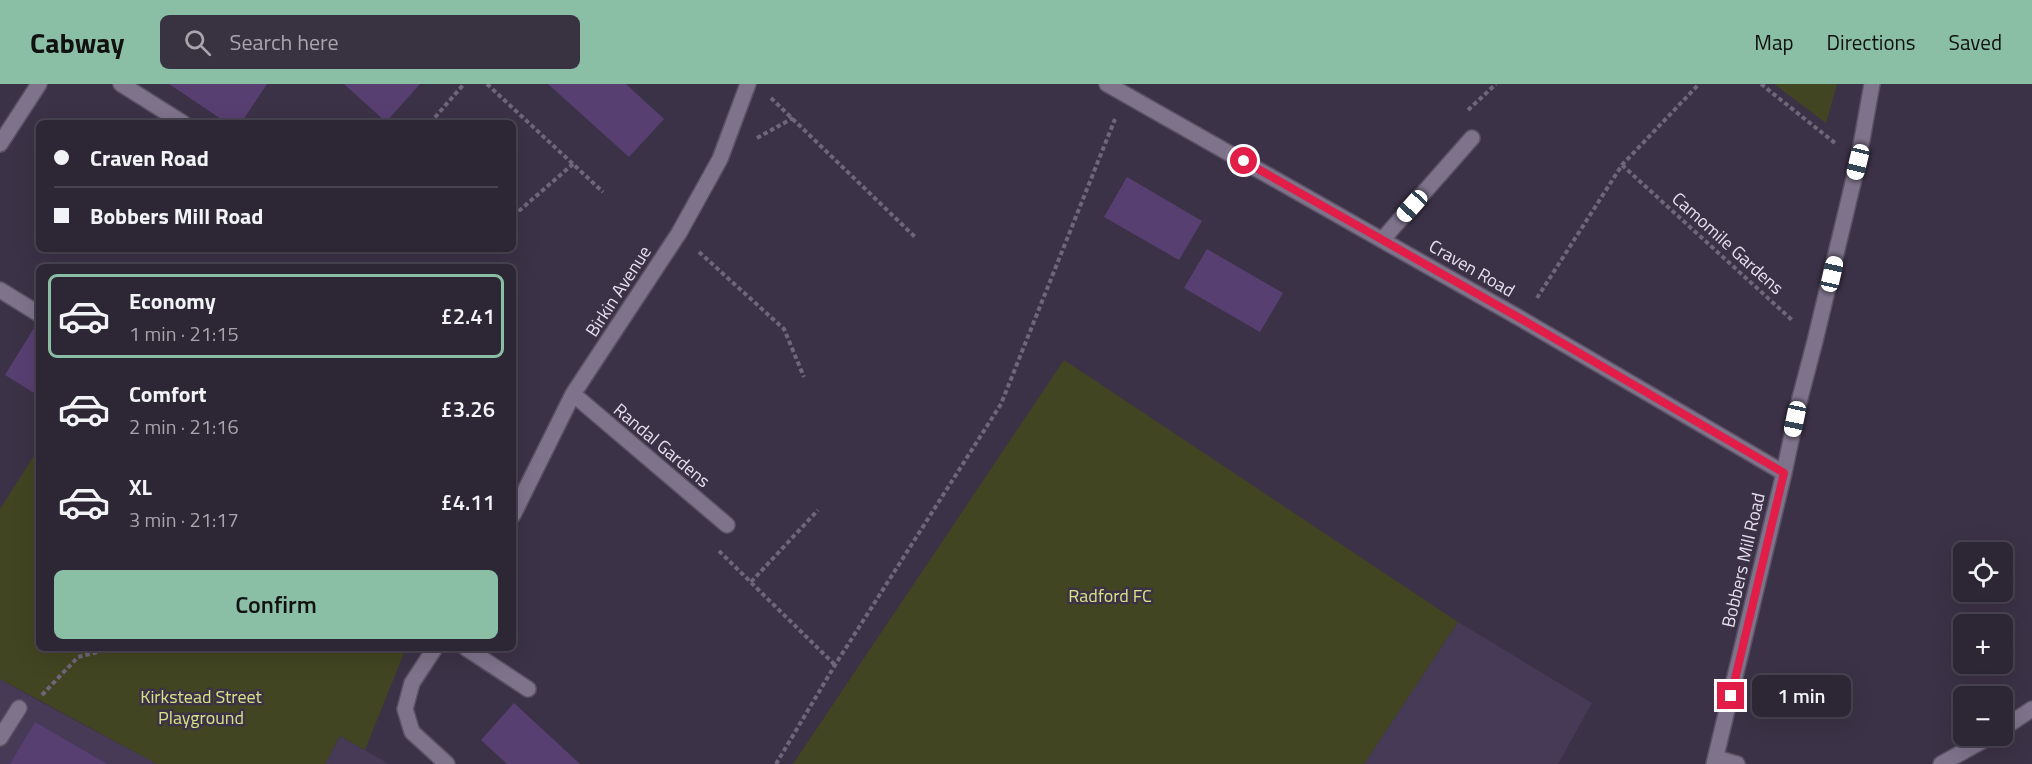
<!DOCTYPE html>
<html lang="en">
<head>
<meta charset="utf-8">
<style>
	body { margin:0; font-family:"Titillium Web",sans-serif; background:#393241; color:#f1f3f6; height:100vh; display:flex; flex-direction:column; font-size:22px; white-space:nowrap }
	* { box-sizing:border-box; margin:0 }
	p { font-size:20px; color:#a7a5ad }
	.icon { flex:none; width:33px; height:33px; fill:none; stroke:currentColor; stroke-width:2; stroke-linecap:round; stroke-linejoin:round }
	.map { position:relative; flex:1; overflow:hidden }
	.side { position:absolute; left:36px; top:180px; width:480px; height:387px; display:flex; flex-direction:column; background:#2d2635; border-radius:9px; box-shadow:0 6px 24px #0002,0 0 0 2px #484350 }
	.side>* { flex:none }
	.guide { position:absolute; left:36px; top:36px; width:480px; height:132px; border-radius:9px; box-shadow:0 6px 24px #0002,0 0 0 2px #484350; display:grid; align-content:center; height:132px; padding:0 18px; background:#2d2635 }
	.fabs { position:absolute; left:1953px; top:458px; display:grid; gap:12px }
	.fabs a { display:grid; place-items:center; width:60px; height:60px; border-radius:9px; background:#2d2635; box-shadow:0 6px 24px #0002,0 0 0 2px #484350; font-size:30px }
	.end { position:absolute; width:27px; height:27px; margin:-14px; border:8px solid #e11d48; background:#fff; box-shadow:0 0 0 3px #fff }
	.from { border-radius:50% }
	.bubble { position:absolute; height:42px; border-radius:9px; background:#2d2635; box-shadow:0 6px 24px #0002,0 0 0 2px #484350; font-size:20px; font-weight:600; line-height:42px; text-align:center }
	.car { position:absolute; width:18px; height:36px; margin:-18px -9px; border-radius:8px; box-shadow:0 0 4px 2px #0007; background:linear-gradient(#fff 24%,#345 0 40%,#fff 0 76%,#345 0 86%,#fff 0) }
	.guide b { display:flex; align-items:center; gap:21px; height:57px; font-size:22px }
	.guide b+b { border-top:2px solid #484350 }
	.guide i { width:15px; height:15px; background:#f1f3f6 }
	ul { padding:10px 0 0; list-style:none }
	li { display:flex; align-items:center; gap:18px; height:84px; margin:0 12px 9px; padding:0 6px; border:3px solid transparent; border-radius:9px }
	li div { flex:1 }
	li b { display:block; font-size:22px }
	li em { font-style:normal; font-weight:600 }
	li.on { border-color:#8abfa5 }
	li>.icon { width:54px; height:54px; stroke-width:1.5 }
	.button { display:flex; gap:12px; margin-top:auto; padding:12px 18px }
	.button a { flex:1; height:69px; border-radius:9px; background:#8abfa5; color:#111; font-size:24px; font-weight:600; line-height:69px; text-align:center }
	header { display:flex; align-items:center; gap:36px; box-sizing:border-box; height:84px; padding:0 30px; background:#8abfa5; color:#111 }
	header strong { font-size:28px }
	nav { display:flex; gap:33px; margin-inline-start:auto; font-size:21px }
	.search { width:420px; height:54px; background:#393241; display:flex; align-items:center; gap:15px; box-sizing:border-box; padding:0 21px; border-radius:9px; color:#a7a5ad; font-size:22px }
	.map>svg:first-child { display:block }
	.built { fill:#473a56 }
	.green { fill:#414521 }
	.building { fill:#583f72 }
	.lines { fill:none; stroke-linecap:round; stroke-linejoin:round }
	.lane-casing { stroke:#5a5163; stroke-width:18 }
	.street-casing { stroke:#5a5163; stroke-width:18 }
	.path { stroke:#6f6679; stroke-width:4; stroke-dasharray:4.5 3; stroke-linecap:butt }
	.lane { stroke:#7e738b; stroke-width:15 }
	.street { stroke:#7e738b; stroke-width:15 }
	.route { stroke:#e11d48; stroke-width:8 }
	.labels { text-anchor:middle; dominant-baseline:central; stroke-width:5; stroke-linejoin:round; paint-order:stroke }
	.street-label { font-size:18px; fill:#e6e0ee; stroke:#3c3247 }
	.park-label { font-size:18px; fill:#d9e285; stroke:#3c3247 }
</style>
</head>
<body>
<header>
<strong>Cabway</strong>
<div class="search"><svg class="icon" aria-label="search" viewBox="0 0 24 24"><circle cx="10" cy="10" r="6"/><path d="M15 15l6 6"/></svg>Search here</div>
<nav><a>Map</a><a>Directions</a><a>Saved</a></nav>
</header>
<div class="map">
<svg width="2032" height="680" viewBox="0 0 2032 680">
	<rect width="100%" height="100%" fill="#3c3247"/>
	<path class="built" d="M1458,538L1592,619L1558,680H1364Z
		M0,595L37,616L157,680H0Z
		M340,652L389,680H325Z"/>
	<path class="green" d="M1774,0H1837L1826,39Z
		M1064,276L1458,538L1364,680H793Z
		M39,364V564H406L365,666L340,652L325,680H157L0,595V425Z"/>
	<path class="building" d="M169,0H267L241,39H227Z
		M344,0H420L386,38Z
		M548,0H626L664,35L629,73Z
		M1127,93L1202,137L1179,176L1104,133Z
		M1207,165L1283,209L1260,248L1184,204Z
		M37,239L39,240V312L5,291Z
		M514,619L580,680H507L481,656Z
		M35,638L107,680H10Z"/>
	<g class="lines">
		<g class="lane-casing">
			<path id="lane" d="M0,654L19,624"/>
		</g>
		<g class="street-casing">
			<path id="street" d="M121,0L183,39
				M1107,0L1523,236L1784,389
				M0,60L39,0
				M1382,156L1472,54
				M0,206L39,230
				M573,310L727,441
				M513,431L573,310L679,149L720,75L748,0
				M435,564L412,599L405,625L412,648L447,680
				M466,564L528,605
				M2002,645L2032,625
				M1716,674L1737,680
				M1714,680L1784,389L1799,318L1815,257L1858,78L1872,0
				M1941,680L1993,651"/>
		</g>
		<path class="path" d="M487,0L603,108
			M1761,0L1835,59
			M771,14L915,153
			M1468,26L1496,0
			M430,39L464,0
			M757,54L793,34
			M1622,81L1792,236
			M513,120L520,126L573,80
			M699,168L784,245L804,293
			M1537,214L1622,81L1699,0
			M719,467L835,581
			M751,498L818,426
			M42,611L78,573L113,564
			M776,680L835,581L1001,320L1115,35"/>
		<use href="#lane" class="lane"/>
		<use href="#street" class="street"/>
	</g>
	<g class="lines">
		<path class="route" d="M1244,77L1523,236L1784,389L1731,612"/>
	</g>
	<g class="labels">
		<g class="street-label">
			<text transform="translate(1728 159) rotate(42)">Camomile Gardens</text>
			<text transform="translate(1472 184) rotate(30)">Craven Road</text>
			<text transform="translate(618 207) rotate(-57)">Birkin Avenue</text>
			<text transform="translate(662 361) rotate(40)">Randal Gardens</text>
			<text transform="translate(1743 476) rotate(-77)">Bobbers Mill Road</text>
		</g>
		<g class="park-label">
			<text x="1110" y="511">Radford FC</text>
			<text x="201" y="612">Kirkstead Street<tspan x="201" dy="21">Playground</tspan></text>
		</g>
	</g>
</svg>
<div class="fabs">
<a><svg class="icon" aria-label="locate" viewBox="0 0 24 24"><circle cx="12" cy="12" r="6"/><path d="M12 2v4M12 18v4M2 12h4M18 12h4"/></svg></a>
<a>+</a>
<a>−</a>
</div>
<i class="end from" style="left:1244px;top:77px"></i>
<i class="end" style="left:1731px;top:612px"></i>
<div class="bubble" style="left:1752px;top:591px;width:99px">1 min</div>
<i class="car" style="left:1858px;top:78px;rotate:194deg"></i>
<i class="car" style="left:1412px;top:122px;rotate:222deg"></i>
<i class="car" style="left:1832px;top:190px;rotate:13deg"></i>
<i class="car" style="left:1795px;top:335px;rotate:192deg"></i>
<div class="guide">
<b><i class="from"></i>Craven Road</b>
<b><i></i>Bobbers Mill Road</b>
</div>
<section class="side">
<ul>
<li class="on"><svg class="icon" aria-label="car" viewBox="0 0 24 24"><path d="M5 17H2v-5l4-1 3-4h7l3 4 3 1v5h-3M9 17h6M6 11h13"/><circle cx="7" cy="17" r="2"/><circle cx="17" cy="17" r="2"/></svg><div><b>Economy</b><p>1 min · 21:15</p></div><em>£2.41</em></li>
<li><svg class="icon" aria-label="car" viewBox="0 0 24 24"><path d="M5 17H2v-5l4-1 3-4h7l3 4 3 1v5h-3M9 17h6M6 11h13"/><circle cx="7" cy="17" r="2"/><circle cx="17" cy="17" r="2"/></svg><div><b>Comfort</b><p>2 min · 21:16</p></div><em>£3.26</em></li>
<li><svg class="icon" aria-label="car" viewBox="0 0 24 24"><path d="M5 17H2v-5l4-1 3-4h7l3 4 3 1v5h-3M9 17h6M6 11h13"/><circle cx="7" cy="17" r="2"/><circle cx="17" cy="17" r="2"/></svg><div><b>XL</b><p>3 min · 21:17</p></div><em>£4.11</em></li>
</ul>
<div class="button"><a>Confirm</a></div>
</section>
</div>
</body>
</html>
